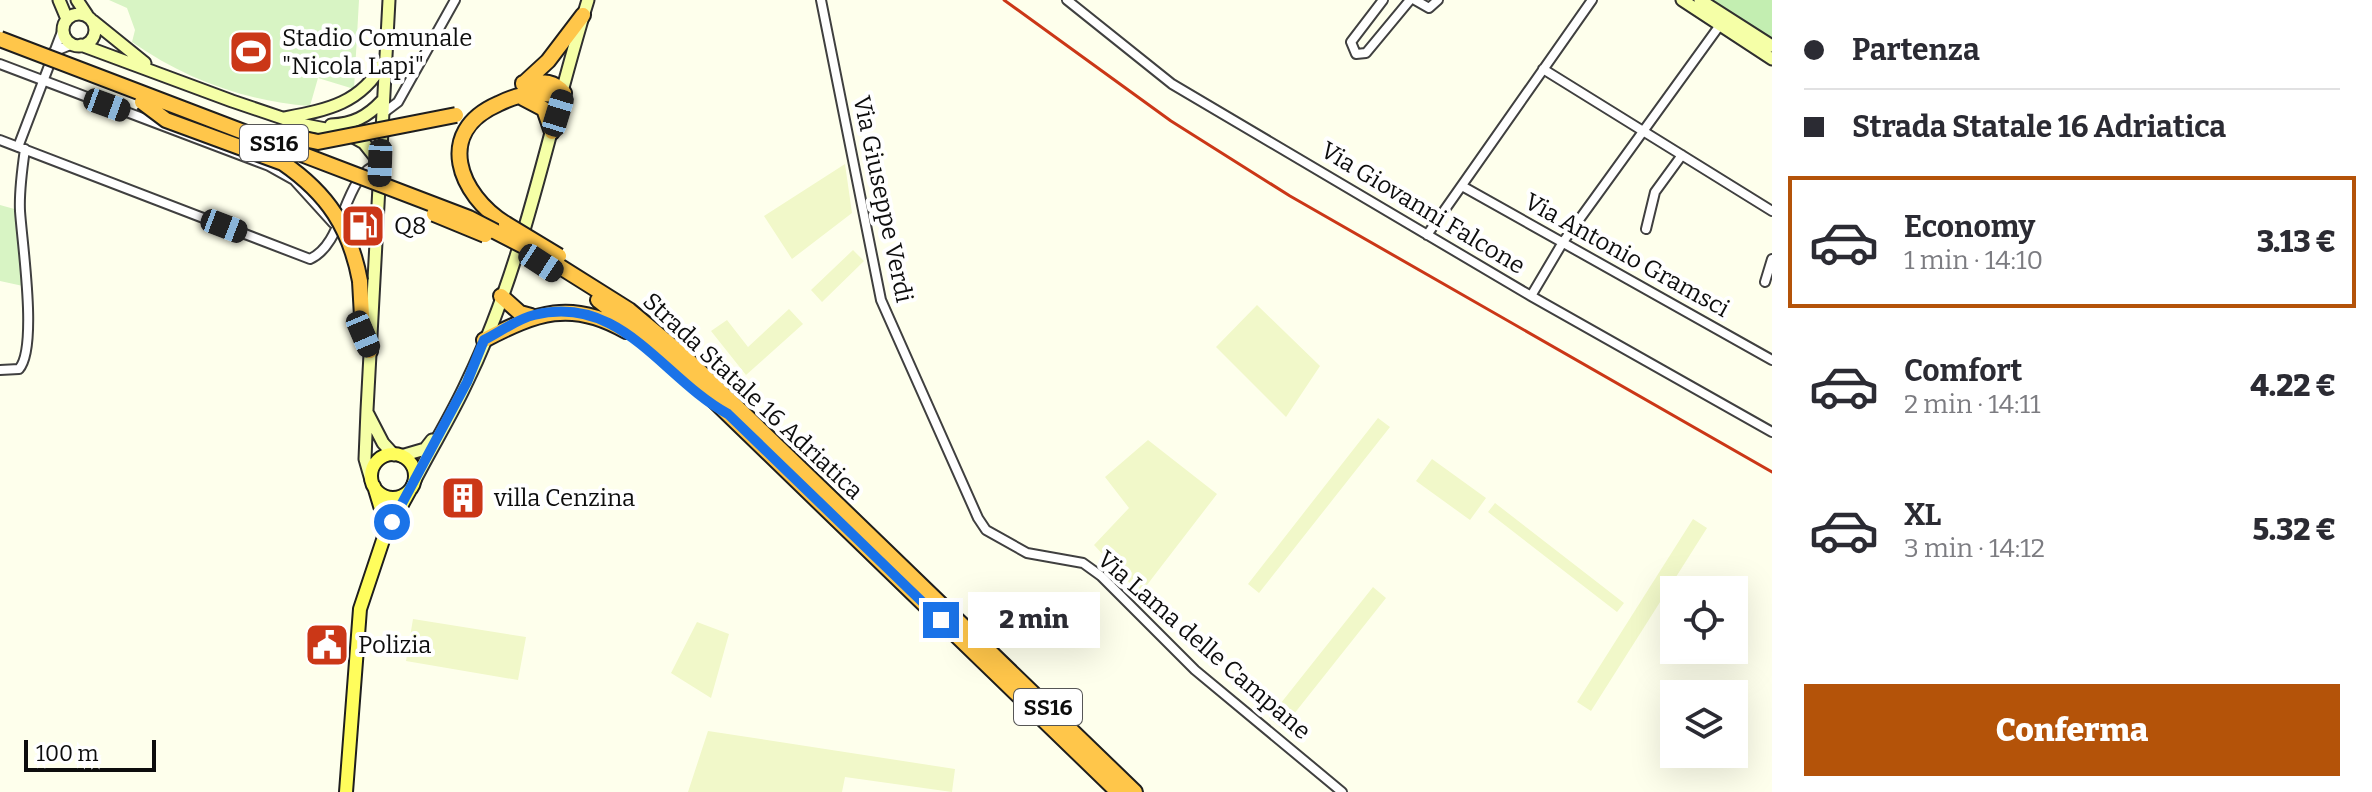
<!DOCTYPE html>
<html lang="it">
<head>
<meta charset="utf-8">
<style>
	body { margin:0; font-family:Bitter,serif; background:#f7f7f7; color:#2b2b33; height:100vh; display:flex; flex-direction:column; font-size:30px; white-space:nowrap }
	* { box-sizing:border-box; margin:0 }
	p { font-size:26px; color:#7c7c81 }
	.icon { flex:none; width:44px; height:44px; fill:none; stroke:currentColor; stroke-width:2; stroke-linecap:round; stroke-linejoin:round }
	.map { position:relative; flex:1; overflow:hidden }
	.sheet { display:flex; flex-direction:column; background:#fff; width:600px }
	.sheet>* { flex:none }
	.guide { display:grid; align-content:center; height:176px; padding:0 32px; background:#fff }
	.controls { position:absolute; left:1660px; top:576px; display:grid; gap:16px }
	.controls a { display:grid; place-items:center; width:88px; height:88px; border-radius:0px; background:#fff; box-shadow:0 8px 32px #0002; font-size:40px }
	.scale { position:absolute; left:24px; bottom:20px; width:132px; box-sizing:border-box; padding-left:8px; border:4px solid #0d0d0d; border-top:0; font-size:22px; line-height:28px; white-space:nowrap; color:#0d0d0d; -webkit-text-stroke:6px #fff; paint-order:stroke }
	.end { position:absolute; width:36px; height:36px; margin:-18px; border:10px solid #1a73e8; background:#fff; box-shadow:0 0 0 4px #fff }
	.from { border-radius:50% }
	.bubble { position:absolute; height:56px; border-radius:0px; background:#fff; box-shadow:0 8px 32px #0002; font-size:26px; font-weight:800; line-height:56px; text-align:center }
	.car { position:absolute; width:24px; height:48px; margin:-24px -12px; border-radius:10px; box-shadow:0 0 6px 2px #0007; background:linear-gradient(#222 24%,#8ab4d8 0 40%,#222 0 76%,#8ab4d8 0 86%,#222 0) }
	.guide b { display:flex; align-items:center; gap:28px; height:76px; font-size:30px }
	.guide b+b { border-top:2px solid #e1e1e2 }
	.guide i { width:20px; height:20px; background:#2b2b33 }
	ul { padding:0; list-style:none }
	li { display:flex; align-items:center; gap:24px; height:132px; margin:0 16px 12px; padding:0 16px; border:4px solid transparent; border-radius:0px }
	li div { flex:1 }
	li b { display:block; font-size:30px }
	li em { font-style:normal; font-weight:800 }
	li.active { border-color:#b45309 }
	li>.icon { width:72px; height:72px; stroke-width:1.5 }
	.primary-button { display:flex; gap:16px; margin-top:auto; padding:16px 32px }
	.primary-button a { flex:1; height:92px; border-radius:0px; background:#b45309; color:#fff; font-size:32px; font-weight:800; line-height:92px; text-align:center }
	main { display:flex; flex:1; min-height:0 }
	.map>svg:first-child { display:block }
	.farmland { fill:#f1f8c9 }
	.green { fill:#c3eeb1 }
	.pitch { fill:#d8f4c4 }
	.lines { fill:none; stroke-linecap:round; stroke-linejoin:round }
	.street-casing { stroke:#404040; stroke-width:12 }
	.secondary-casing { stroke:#2f2f2f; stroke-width:15 }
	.primary-casing { stroke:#1e1e1e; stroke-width:16 }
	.highway-casing { stroke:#1e1e1e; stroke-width:18 }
	.street { stroke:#fff; stroke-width:8 }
	.secondary { stroke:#f5ffa7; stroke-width:11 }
	.primary { stroke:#fffd5c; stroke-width:12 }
	.highway { stroke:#ffc64a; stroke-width:14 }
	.rail { stroke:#cb3717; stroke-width:3 }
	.highway-bridge-casing { stroke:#1e1e1e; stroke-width:18; stroke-linecap:butt }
	.highway-bridge { stroke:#ffc64a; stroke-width:14 }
	.route { stroke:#1a73e8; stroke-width:10 }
	.labels { text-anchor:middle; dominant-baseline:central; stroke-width:8; stroke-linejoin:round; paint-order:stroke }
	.shield { fill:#fff; stroke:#565656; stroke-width:2 }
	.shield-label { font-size:22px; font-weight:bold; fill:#0d0d0d }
	.poi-label { font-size:24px; fill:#0d0d0d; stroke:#fff; text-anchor:start }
	.street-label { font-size:24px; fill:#0d0d0d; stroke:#fff }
</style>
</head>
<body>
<main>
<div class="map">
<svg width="1772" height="792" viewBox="0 0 1772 792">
	<rect width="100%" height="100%" fill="#feffec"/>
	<path class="farmland" d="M845,164L852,213L792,259L764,216Z
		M853,250L864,261L822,302L811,290Z
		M1257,305L1320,366L1286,417L1216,347Z
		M789,309L803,324L746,375L711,331L727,320L748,347Z
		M1378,418L1390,427L1259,593L1248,584Z
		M1148,440L1217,494L1140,594L1094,545L1129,508L1105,477Z
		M1432,459L1486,498L1470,520L1416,481Z
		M1495,503L1624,603L1617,612L1488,512Z
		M1693,519L1707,528L1591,711L1577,702Z
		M1373,587L1386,598L1282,729L1269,718Z
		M413,619L526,637L518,680L406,661Z
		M697,622L729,634L711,698L671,673Z
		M708,731L955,769L952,792L845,777L842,792H688Z"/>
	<path class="green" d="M1705,0H1772V43Z"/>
	<path class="pitch" d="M109,0H359L354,89L318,78L310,106C245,101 185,79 132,42L135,30L127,8Z
		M0,205L18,210L23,286L0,281Z"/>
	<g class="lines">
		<g class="street-casing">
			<path id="street" d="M821,0L881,300L978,518L986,530L1027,553L1083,563L1101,576L1195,670L1342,792
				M1067,0L1172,84L1531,296L1772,432
				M1383,0L1351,42L1356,54L1366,53L1410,0
				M1415,0L1429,8L1438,0
				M53,52L73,44
				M0,64L269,166L294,180L333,223
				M1543,69L1772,211
				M382,114L398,102L455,0
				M0,140L310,259C346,243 342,175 380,163
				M18,147L63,29
				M1462,186L1772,360
				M1646,229L1655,192L1682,155
				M1427,235L1592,0
				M1765,282L1772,259
				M1531,296L1563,242L1720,25
				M0,370L19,369C38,348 22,243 20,211C19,190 22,170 25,149"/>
		</g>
		<g class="secondary-casing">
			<path id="secondary" d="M59,0L67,19
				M77,0L87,15
				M1682,0L1772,59
				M1700,0L1772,46
				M63 30a16 16 0 1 1 32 0a16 16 0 1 1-32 0Z
				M93,21L145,63
				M81,45L232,101L300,124L346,133L364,143L380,163
				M284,118C326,110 361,104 383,63
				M331,125C353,124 367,117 382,101
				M368,414L383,443L394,455
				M401,456L425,449L432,440
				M371,480L365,459L367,410L389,0
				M413,484C430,450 451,417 467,382C525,263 549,125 588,0"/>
		</g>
		<g class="primary-casing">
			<path id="primary" d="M371 476a22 22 0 1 1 44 0a22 22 0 1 1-44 0Z
				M374,486L384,519V534
				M346,792L360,609L384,537L410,490"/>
		</g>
		<g class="highway-casing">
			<path id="highway" d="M523,84L548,61L583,15
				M523,98L544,109L552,132
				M506,224C459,195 434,132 498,104C508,99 522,94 533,94C545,93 553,97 564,93C553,79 540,82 523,83
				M543,256L629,310L684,356L1135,792
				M360,281L363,334L370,351
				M501,296L520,313L531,316
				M598,300L665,353L1118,792
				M484,340C536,313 571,299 626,331"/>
		</g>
		<use href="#street" class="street"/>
		<use href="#secondary" class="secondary"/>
		<use href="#primary" class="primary"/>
		<use href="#highway" class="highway"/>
		<path class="rail" d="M1004,0L1171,121L1290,196L1772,472"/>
		<g class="highway-bridge-casing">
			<path id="highway-bridge" d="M0,39L469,218L543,256
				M142,102L166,120L283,163C328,194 350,228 360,281
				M276,133L318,142L456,115
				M434,214L485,235
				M506,224L559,256"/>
		</g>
		<use href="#highway-bridge" class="highway-bridge"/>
	</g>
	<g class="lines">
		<path class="route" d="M392,522L467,382L484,340C500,332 517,319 534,315C621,293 662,378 728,414L941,620"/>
	</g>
	<defs>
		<g id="stadium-square" transform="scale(2.3)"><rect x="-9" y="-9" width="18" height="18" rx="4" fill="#cb3717" stroke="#fff"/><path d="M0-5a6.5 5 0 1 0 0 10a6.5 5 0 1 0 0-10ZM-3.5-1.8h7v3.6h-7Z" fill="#fff"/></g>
		<g id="fuel-square" transform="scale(2.3)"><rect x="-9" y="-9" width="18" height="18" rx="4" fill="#cb3717" stroke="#fff"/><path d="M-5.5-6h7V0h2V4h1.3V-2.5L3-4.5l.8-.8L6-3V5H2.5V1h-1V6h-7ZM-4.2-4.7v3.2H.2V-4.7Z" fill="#fff"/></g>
		<g id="building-square" transform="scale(2.3)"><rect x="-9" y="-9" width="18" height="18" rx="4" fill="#cb3717" stroke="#fff"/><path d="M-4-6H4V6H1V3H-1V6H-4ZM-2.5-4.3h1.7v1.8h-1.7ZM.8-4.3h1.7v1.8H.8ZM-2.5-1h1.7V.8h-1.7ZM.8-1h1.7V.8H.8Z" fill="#fff"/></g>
		<g id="civic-square" transform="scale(2.3)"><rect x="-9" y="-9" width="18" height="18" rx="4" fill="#cb3717" stroke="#fff"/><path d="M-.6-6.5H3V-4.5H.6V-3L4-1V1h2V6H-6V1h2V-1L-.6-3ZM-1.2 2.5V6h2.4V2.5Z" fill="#fff"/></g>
	</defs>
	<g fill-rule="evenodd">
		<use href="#stadium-square" x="251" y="52"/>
		<use href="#fuel-square" x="363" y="226"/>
		<use href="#building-square" x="463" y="498"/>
		<use href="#civic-square" x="327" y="645"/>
	</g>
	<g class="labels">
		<g class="shield">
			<rect x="240" y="125" width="68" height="36" rx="6"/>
			<rect x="1014" y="689" width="68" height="36" rx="6"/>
		</g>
		<g class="shield-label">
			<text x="274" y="143">SS16</text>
			<text x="1048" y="707">SS16</text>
		</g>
		<g class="poi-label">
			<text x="282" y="38">Stadio Comunale<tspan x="282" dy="28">"Nicola Lapi"</tspan></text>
			<text x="394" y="226">Q8</text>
			<text x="494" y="498">villa Cenzina</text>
			<text x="358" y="645">Polizia</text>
		</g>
		<g class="street-label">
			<text transform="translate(883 199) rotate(78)">Via Giuseppe Verdi</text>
			<text transform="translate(1423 208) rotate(31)">Via Giovanni Falcone</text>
			<text transform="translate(1627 255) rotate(29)">Via Antonio Gramsci</text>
			<text transform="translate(753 396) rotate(43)">Strada Statale 16 Adriatica</text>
			<text transform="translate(1204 645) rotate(41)">Via Lama delle Campane</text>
		</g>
	</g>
</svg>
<div class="controls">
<a><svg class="icon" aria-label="locate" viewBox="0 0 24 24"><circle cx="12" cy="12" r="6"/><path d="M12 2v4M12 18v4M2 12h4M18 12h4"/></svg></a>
<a><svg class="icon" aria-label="layers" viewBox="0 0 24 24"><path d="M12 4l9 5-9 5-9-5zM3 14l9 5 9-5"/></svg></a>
</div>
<div class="scale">100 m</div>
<i class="end from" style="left:392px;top:522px"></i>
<i class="end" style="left:941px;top:620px"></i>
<div class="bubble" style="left:968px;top:592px;width:132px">2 min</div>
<i class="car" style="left:107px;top:105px;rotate:110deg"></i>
<i class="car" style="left:558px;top:113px;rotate:17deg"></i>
<i class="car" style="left:380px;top:163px;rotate:182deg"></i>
<i class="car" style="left:224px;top:226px;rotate:111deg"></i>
<i class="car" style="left:541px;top:263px;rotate:123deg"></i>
<i class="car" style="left:363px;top:334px;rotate:157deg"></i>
</div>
<section class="sheet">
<div class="guide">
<b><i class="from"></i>Partenza</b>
<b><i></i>Strada Statale 16 Adriatica</b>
</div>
<ul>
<li class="active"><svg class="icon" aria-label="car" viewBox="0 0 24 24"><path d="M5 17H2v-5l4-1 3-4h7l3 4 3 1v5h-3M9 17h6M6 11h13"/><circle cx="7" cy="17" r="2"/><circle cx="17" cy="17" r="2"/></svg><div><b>Economy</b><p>1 min · 14:10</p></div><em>3.13 €</em></li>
<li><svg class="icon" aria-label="car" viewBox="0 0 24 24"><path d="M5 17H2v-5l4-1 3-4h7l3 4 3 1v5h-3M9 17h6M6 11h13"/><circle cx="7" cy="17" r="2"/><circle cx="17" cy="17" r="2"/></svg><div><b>Comfort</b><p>2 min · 14:11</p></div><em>4.22 €</em></li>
<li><svg class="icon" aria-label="car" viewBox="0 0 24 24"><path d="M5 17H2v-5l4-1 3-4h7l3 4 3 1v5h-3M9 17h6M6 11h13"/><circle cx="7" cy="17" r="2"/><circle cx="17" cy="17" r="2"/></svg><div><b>XL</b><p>3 min · 14:12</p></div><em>5.32 €</em></li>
</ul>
<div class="primary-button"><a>Conferma</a></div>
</section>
</main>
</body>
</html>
